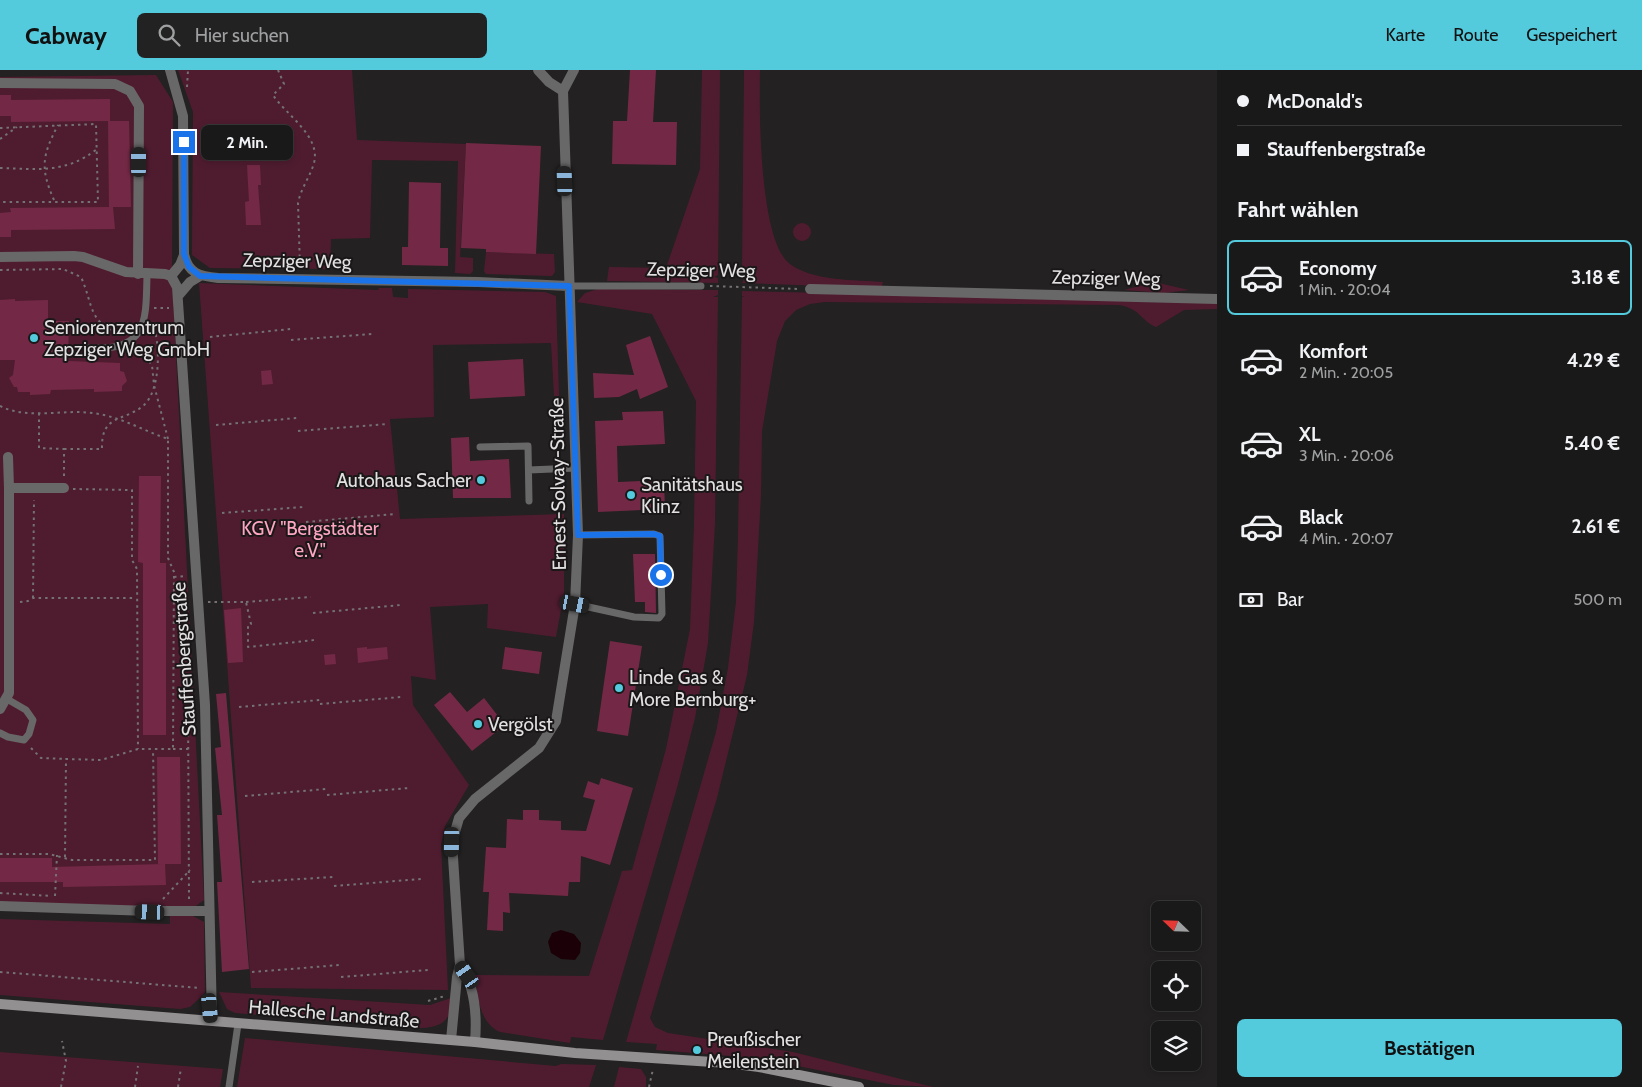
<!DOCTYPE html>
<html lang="de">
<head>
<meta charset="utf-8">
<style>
	body { margin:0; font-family:Cabin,sans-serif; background:#232222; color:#f1f3f6; height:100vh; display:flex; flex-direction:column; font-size:19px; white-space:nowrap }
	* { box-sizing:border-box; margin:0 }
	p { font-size:16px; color:#9fa0a2 }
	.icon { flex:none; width:28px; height:28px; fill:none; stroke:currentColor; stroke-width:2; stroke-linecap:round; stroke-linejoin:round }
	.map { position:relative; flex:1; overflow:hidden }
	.sheet { display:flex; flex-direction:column; background:#1a1919; width:425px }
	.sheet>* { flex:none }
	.hud { display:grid; align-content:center; height:110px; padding:0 20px; background:#1a1919 }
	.needle { width:32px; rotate:293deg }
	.fabs { position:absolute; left:1151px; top:831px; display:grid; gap:10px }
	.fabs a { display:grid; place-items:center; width:50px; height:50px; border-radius:8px; background:#1a1919; box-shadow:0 2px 8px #0003,0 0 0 1px #383838; font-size:25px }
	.end { position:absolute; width:22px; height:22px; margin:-11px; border:6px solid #1a73e8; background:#fff; box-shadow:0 0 0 2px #fff }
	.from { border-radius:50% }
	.bubble { position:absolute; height:35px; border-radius:8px; background:#1a1919; box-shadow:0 2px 8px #0003,0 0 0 1px #383838; font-size:16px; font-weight:700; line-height:35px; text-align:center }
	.car { position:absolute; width:15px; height:30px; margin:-15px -8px; border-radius:6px; box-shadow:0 0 4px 1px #0007; background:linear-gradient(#222 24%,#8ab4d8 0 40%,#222 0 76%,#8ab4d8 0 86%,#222 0) }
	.hud b { display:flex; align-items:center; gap:18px; height:48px; font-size:19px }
	.hud b+b { border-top:1px solid #383838 }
	.hud i { width:12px; height:12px; background:#f1f3f6 }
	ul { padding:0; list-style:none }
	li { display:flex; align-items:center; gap:15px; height:75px; margin:0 10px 8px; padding:0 10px; border:2px solid transparent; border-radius:8px }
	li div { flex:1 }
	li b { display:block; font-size:19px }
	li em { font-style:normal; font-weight:700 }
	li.selected { border-color:#54cadd }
	li>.icon { width:45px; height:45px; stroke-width:1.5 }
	h2 { padding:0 20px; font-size:22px; line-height:60px }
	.pay { display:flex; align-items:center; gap:12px; height:55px; padding:0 20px; font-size:19px }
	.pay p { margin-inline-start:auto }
	.cta { display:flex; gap:10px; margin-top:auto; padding:10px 20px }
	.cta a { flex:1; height:58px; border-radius:8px; background:#54cadd; color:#111; font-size:20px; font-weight:700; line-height:58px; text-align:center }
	header { display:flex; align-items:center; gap:30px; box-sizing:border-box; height:70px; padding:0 25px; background:#54cadd; color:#111 }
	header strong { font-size:24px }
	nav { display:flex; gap:28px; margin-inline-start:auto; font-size:18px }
	.search { width:350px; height:45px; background:#232222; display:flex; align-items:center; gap:12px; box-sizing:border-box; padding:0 18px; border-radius:8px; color:#9fa0a2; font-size:19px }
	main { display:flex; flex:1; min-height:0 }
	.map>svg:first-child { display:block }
	.green { fill:#4f1c2f }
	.water { fill:#1b0008 }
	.building { fill:#732945 }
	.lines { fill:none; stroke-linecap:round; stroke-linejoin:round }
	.path { stroke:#747273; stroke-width:2; stroke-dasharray:2.5 4; stroke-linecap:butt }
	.service { stroke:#696868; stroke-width:7 }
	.minor { stroke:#696868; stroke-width:10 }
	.secondary { stroke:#929091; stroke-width:10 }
	.route { stroke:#1a73e8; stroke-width:6 }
	.poi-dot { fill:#54cadd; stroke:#1a1718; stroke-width:2 }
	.labels { text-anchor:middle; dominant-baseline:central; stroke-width:4; stroke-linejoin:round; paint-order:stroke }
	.street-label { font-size:19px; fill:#e2e0e1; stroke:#1a1718 }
	.poi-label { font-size:19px; fill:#e2e0e1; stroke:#1a1718; text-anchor:start }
	.park-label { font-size:19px; fill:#fea5c1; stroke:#1a1718 }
</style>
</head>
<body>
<header>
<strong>Cabway</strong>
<div class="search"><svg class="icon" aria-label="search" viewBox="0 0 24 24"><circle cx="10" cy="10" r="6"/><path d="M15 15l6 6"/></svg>Hier suchen</div>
<nav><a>Karte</a><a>Route</a><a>Gespeichert</a></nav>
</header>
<main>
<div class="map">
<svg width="1217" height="1017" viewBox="0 0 1217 1017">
	<rect width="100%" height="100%" fill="#232121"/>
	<path class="green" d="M178,0H352L357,70L466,74L460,187L473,188V201L470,204L455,203L458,91L372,90L370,168L331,169L330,199L210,198L192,185L193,42Z
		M702,0H720L718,205L714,207L718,208V213L607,211L609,197L666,198L700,99Z
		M744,0H760C759,38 759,172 790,194C812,211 856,210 883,212L881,218L742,213L745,206L742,205Z
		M156,5L173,32L172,209L204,830L193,838L0,833V7Z
		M793 162a9 9 0 1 1 18 0a9 9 0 1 1-18 0Z
		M486,182L554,184L555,202L552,206L486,204L484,201Z
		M1154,212L1189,220L1164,223L1124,220Z
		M199,213L378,220L379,218H392L393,227L408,228V219L545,222L556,226L559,326H554L551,273L433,275L434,347L390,349L400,449L564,444V523L556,567L487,558L488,534L430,537L436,610L411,606L413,635L469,715L445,756L441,775L448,920L251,918Z
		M598,219L718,220V225L713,227H718L715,454L708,573L695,648L677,718L603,970L571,967L570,973L500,962C479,953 478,926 474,905L589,906L622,801L632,800L666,679L690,559L694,454L696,331L652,244L577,232L585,223Z
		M742,221L1217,232V239L1184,240L1156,257C1140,250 1141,239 1119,235L825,232L810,234L796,240L785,251L777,271L762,361L761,425L754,552L747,605L717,728L650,948L655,957L668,963L793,982L933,1017L894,1015L757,988L656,980L657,974L626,972L716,662L728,598L736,532L738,467L742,227L745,226H742Z
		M170,846H193L204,852L205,923L190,937L180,939L0,925V849L170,854Z
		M219,922L430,935L454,927C450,950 444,957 421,958L235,943L227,939Z
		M245,968L556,996L561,994L596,995L589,1017H237Z
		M0,982L223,999L220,1017H0Z
		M619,997L641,999L646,1007V1017H614Z"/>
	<path class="water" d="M561,860L574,864L581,873L580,883L575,890L561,889L551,883L548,872L552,863Z"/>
	<path class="building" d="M630,0H656L653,52H677L676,95L612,94L613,51H627Z
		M0,25H11V30L110,29V51H129L131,137H113L115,159L11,160V167H0V143L11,142L10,138L109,137L108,51L11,52V46H0Z
		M466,73L541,76L536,184L486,182V179L461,178Z
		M247,95H260L261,115H258L261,155H246L245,132L249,131Z
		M409,112L441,113L440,178H448V196L402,195V177H408Z
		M15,229V231L48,230V251H69L68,291L120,293V301L124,302L127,311L122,316V321L94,322V319L51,320L50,324L30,325V322H18L17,317H14L9,308L13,305L15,290H0V230Z
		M650,266L668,317L640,329L637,319L619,327L594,328L593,303L634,305L626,275Z
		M523,289L525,326L470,329L468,292Z
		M271,300L273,314L262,315L261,301Z
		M663,341L665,374L617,376L618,412L664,410L665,439L598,442L595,351L623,350L622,342Z
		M469,367L470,391L509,389L511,428H453L451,368Z
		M139,406H161L160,493H166V665H143V493L138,492Z
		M633,484H655L656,543L645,542V532H635Z
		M241,538L243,592L228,593L224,540Z
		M610,571L642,576L628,666L597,661Z
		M367,577V579L387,577L388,589L358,593L357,578Z
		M505,577L542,582L539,604L502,599Z
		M335,584L336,594L325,595L324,585Z
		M450,622L467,642L484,628L505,655L472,681L434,635Z
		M226,623L249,899L222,902L217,812H222L217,745H222L215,678L221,677L216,624Z
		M157,687H180L181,794H165L166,815L63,817V812H0V788H52V797L164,794H158Z
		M601,708L633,718L610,795L581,786L580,812H569L568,826L509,823L510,843L503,842V861L487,860L489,822H483L486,777L506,778L507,749L523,750V740H539V750L561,751V760L586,761L595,730L583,727L588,711L599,715Z"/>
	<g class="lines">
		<path class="path" d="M278,0L284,14L273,25C286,45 321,66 314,93C310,107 301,118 298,133L300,198
			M187,17L188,0
			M0,58L96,54L98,132H0
			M0,69L17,57
			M0,98C38,99 65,104 97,79
			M54,130C40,98 42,86 58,55
			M0,200L63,199L81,207C94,236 87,251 121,265
			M710,216L800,219
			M154,238H169
			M210,267L291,259
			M291,270L372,264
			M137,276L152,295L154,315L168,369
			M0,336C28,350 62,339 92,343C119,346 142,360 168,369V488L174,502L173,679H138L101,690L66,689L65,787
			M39,343V378L64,379V408
			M216,355L297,348
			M298,361L387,354
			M64,379H102C101,344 123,352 143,336C161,321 161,272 152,252
			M73,419L132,420V490L137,499L138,679
			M222,443L304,437
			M306,452L395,444
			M174,507L187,506
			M33,528L34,430
			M20,532L28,531L33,528H136
			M208,532H246L251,554L248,555V577L315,570
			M246,532L311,527
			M313,543L401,535
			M173,553L188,552
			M320,634L401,627
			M239,637L320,630
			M31,678L41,688L66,689
			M173,679H188
			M327,725L409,718
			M245,726L326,719
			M0,784H49L72,790H155L153,680
			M252,812L333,807
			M334,816L421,809
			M0,823L52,826
			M55,826L57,785
			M163,829L190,800
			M189,829L188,636H193
			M0,902L200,918
			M252,902L340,895
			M341,907L428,900
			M428,931L445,926
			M61,1017L66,991L62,971
			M135,1017L138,996
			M178,1017L181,998
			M649,1017L653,999"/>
		<path class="service" d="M569,216H701
			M89,278C148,281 146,252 147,204
			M480,377L528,376L529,431
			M529,400L576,398
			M575,534L634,547L659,548L662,544L660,466L654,464L578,465
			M0,663L8,667L24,670L29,664L33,650L26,640L7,629
			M229,1017L238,954"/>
		<path class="minor" d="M170,0L183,46L184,184C188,204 200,206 218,208L478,212L569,216
			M538,0L549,12L563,21
			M0,13L115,14L130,21L139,36L138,204
			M0,187L74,186L83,187L126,202L165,204L171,206L177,217L205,635L212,951
			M171,206L180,195L184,185
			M810,219L1217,229
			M178,226L190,212L200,206
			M8,387L9,418
			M0,639L9,623V418H64
			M0,836L150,841H209
			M460,895C476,917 477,947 475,972
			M451,970L457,907L460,895L452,772L459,748L475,729L539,678L556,651L575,534L578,465L563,21L574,0"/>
		<path class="secondary" d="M0,934L475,972L575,983L728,993L759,997L859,1017"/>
	</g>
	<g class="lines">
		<path class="route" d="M184,72V184L189,197L200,206L569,216L578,465L654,464L660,466L661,505"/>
	</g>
	<g class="poi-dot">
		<circle cx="34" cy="268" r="5"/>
		<circle cx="481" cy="410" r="5"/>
		<circle cx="631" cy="425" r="5"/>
		<circle cx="619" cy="618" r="5"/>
		<circle cx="478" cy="654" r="5"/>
		<circle cx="697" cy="980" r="5"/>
	</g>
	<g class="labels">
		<g class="street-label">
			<text transform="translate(297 191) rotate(1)">Zepziger Weg</text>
			<text transform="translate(701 200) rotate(1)">Zepziger Weg</text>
			<text transform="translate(1106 208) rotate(1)">Zepziger Weg</text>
			<text transform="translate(558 414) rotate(-91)">Ernest-Solvay-Straße</text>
			<text transform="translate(184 589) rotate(-94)">Stauffenbergstraße</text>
			<text transform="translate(334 944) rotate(5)">Hallesche Landstraße</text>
		</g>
		<g class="poi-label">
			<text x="44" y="257">Seniorenzentrum<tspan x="44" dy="22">Zepziger Weg GmbH</tspan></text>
			<text x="471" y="410" text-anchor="end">Autohaus Sacher</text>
			<text x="641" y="414">Sanitätshaus<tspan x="641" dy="22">Klinz</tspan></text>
			<text x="629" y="607">Linde Gas &amp;<tspan x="629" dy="22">More Bernburg+</tspan></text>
			<text x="488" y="654">Vergölst</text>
			<text x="707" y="969">Preußischer<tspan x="707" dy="22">Meilenstein</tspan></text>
		</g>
		<g class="park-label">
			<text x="310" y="458">KGV "Bergstädter<tspan x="310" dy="22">e.V."</tspan></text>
		</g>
	</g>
</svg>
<div class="fabs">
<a><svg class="needle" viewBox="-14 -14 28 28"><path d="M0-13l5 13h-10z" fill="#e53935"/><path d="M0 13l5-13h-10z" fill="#9fa0a2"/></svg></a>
<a><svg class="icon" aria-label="locate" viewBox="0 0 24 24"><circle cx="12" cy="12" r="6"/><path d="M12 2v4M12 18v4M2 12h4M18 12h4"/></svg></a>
<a><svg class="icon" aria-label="layers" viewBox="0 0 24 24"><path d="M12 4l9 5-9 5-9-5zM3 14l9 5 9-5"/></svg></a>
</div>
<i class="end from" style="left:661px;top:505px"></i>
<i class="end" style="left:184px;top:72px"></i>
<div class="bubble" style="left:201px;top:55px;width:92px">2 Min.</div>
<i class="car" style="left:139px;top:92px;rotate:0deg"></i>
<i class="car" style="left:565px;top:111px;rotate:358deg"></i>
<i class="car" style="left:575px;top:534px;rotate:101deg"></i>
<i class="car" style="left:452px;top:772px;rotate:181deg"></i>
<i class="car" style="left:150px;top:842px;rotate:272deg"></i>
<i class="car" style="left:467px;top:905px;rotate:325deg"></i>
<i class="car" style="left:210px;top:938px;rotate:175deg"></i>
</div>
<section class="sheet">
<div class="hud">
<b><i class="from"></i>McDonald's</b>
<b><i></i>Stauffenbergstraße</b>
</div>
<h2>Fahrt wählen</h2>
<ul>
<li class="selected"><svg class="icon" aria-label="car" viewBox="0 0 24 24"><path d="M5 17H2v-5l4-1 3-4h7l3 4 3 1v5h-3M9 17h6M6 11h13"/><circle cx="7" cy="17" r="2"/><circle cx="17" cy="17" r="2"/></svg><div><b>Economy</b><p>1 Min. · 20:04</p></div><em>3.18 €</em></li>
<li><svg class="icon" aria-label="car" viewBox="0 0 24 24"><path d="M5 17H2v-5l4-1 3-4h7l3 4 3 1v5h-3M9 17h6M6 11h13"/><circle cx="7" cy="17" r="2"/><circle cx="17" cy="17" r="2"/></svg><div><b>Komfort</b><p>2 Min. · 20:05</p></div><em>4.29 €</em></li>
<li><svg class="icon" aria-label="car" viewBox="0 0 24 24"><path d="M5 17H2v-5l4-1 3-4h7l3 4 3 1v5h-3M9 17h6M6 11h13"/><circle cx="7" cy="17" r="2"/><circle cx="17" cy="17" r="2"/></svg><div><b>XL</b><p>3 Min. · 20:06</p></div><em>5.40 €</em></li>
<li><svg class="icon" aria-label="car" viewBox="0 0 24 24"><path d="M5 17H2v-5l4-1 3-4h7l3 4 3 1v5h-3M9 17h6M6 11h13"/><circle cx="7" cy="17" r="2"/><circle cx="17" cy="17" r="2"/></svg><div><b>Black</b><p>4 Min. · 20:07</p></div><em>2.61 €</em></li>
</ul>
<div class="pay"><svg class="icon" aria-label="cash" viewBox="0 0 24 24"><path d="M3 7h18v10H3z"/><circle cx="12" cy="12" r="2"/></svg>Bar<p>500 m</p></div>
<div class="cta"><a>Bestätigen</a></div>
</section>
</main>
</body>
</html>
